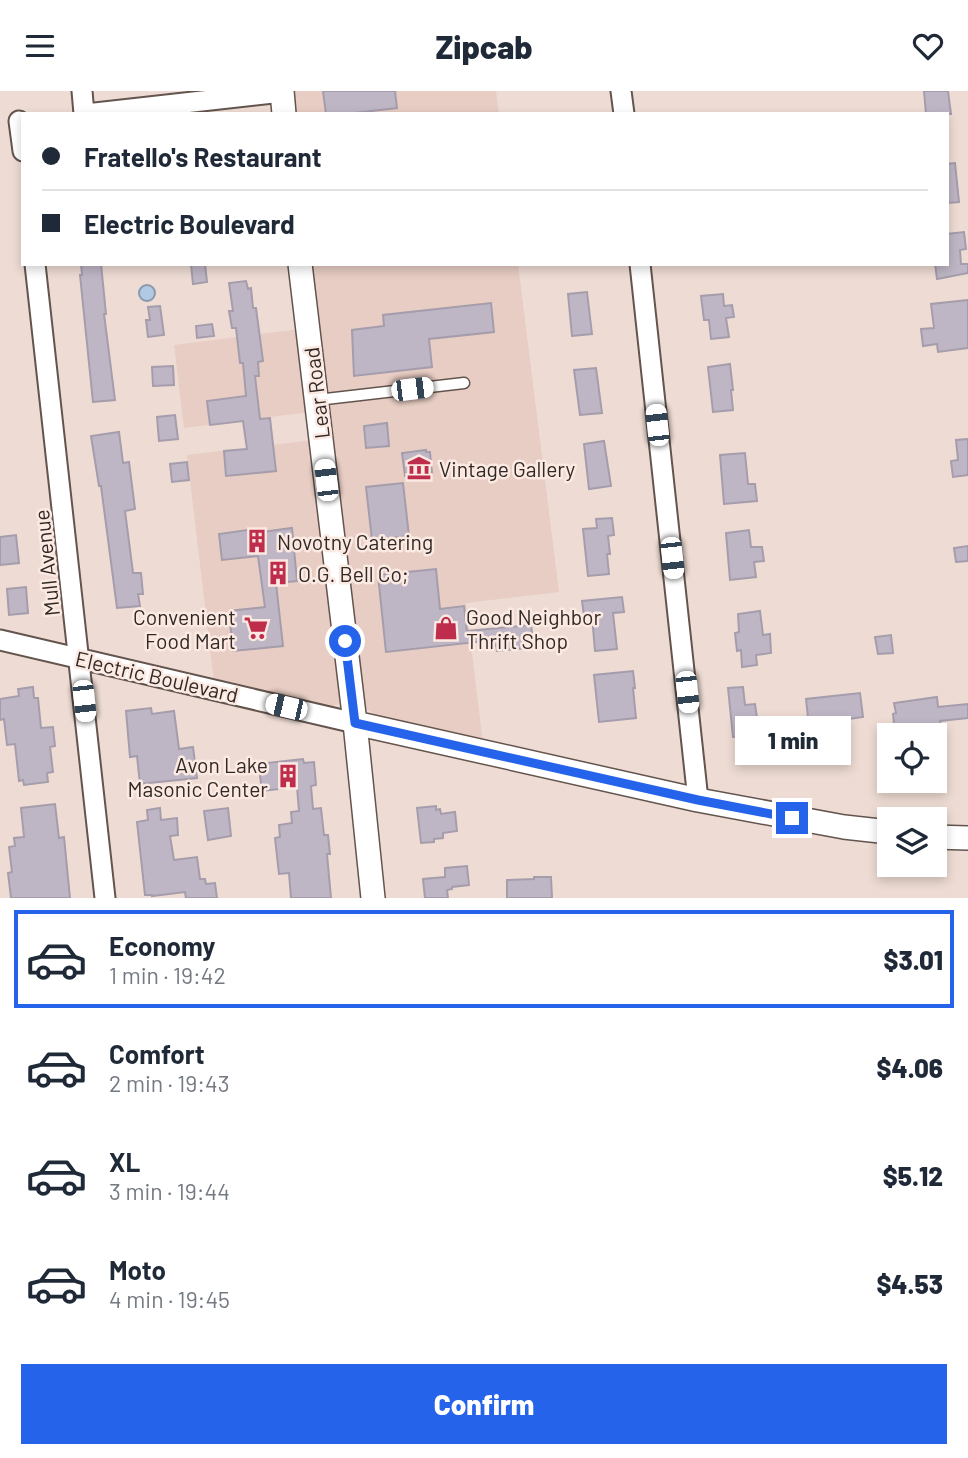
<!DOCTYPE html>
<html lang="en">
<head>
<meta charset="utf-8">
<style>
	body { margin:0; font-family:Barlow,sans-serif; background:#f2f2f3; color:#1f2937; height:100vh; display:flex; flex-direction:column; font-size:26px; white-space:nowrap }
	* { box-sizing:border-box; margin:0 }
	p { font-size:23px; color:#747a83 }
	.icon { flex:none; width:38px; height:38px; fill:none; stroke:currentColor; stroke-width:2; stroke-linecap:round; stroke-linejoin:round }
	.map { position:relative; height:807px; overflow:hidden }
	.drawer { display:flex; flex-direction:column; background:#fff; flex:1 }
	.drawer>* { flex:none }
	.hud { position:absolute; left:21px; top:21px; width:928px; height:154px; border-radius:0px; box-shadow:0 4px 10px #0003; display:grid; align-content:center; height:154px; padding:0 21px; background:#fff }
	.controls { position:absolute; left:877px; top:632px; display:grid; gap:14px }
	.controls a { display:grid; place-items:center; width:70px; height:70px; border-radius:0px; background:#fff; box-shadow:0 4px 10px #0003; font-size:35px }
	.end { position:absolute; width:32px; height:32px; margin:-16px; border:9px solid #2563eb; background:#fff; box-shadow:0 0 0 4px #fff }
	.from { border-radius:50% }
	.bubble { position:absolute; height:49px; border-radius:0px; background:#fff; box-shadow:0 4px 10px #0003; font-size:23px; font-weight:800; line-height:49px; text-align:center }
	.car { position:absolute; width:21px; height:42px; margin:-21px -10px; border-radius:9px; box-shadow:0 0 5px 2px #0007; background:linear-gradient(#fff 24%,#345 0 40%,#fff 0 76%,#345 0 86%,#fff 0) }
	.hud b { display:flex; align-items:center; gap:24px; height:66px; font-size:26px }
	.hud b+b { border-top:2px solid #e0e1e3 }
	.hud i { width:18px; height:18px; background:#1f2937 }
	ul { padding:12px 0 0; list-style:none }
	li { display:flex; align-items:center; gap:21px; height:98px; margin:0 14px 10px; padding:0 7px; border:4px solid transparent; border-radius:0px }
	li div { flex:1 }
	li b { display:block; font-size:26px }
	li em { font-style:normal; font-weight:800 }
	li.selected { border-color:#2563eb }
	li>.icon { width:63px; height:63px; stroke-width:1.5 }
	.primary-button { display:flex; gap:14px; margin-top:auto; padding:14px 21px }
	.primary-button a { flex:1; height:80px; border-radius:0px; background:#2563eb; color:#fff; font-size:28px; font-weight:800; line-height:80px; text-align:center }
	header { display:flex; justify-content:space-between; align-items:center; height:91px; padding:0 21px; background:#fff; font-size:32px; font-weight:800 }
	.map>svg:first-child { display:block }
	.built { fill:#e7cdc3 }
	.water { fill:#b1c9e3; stroke:#8a99aa; stroke-width:2 }
	.building { fill:#bfb6c5; stroke:#a59dab; stroke-width:2 }
	.lines { fill:none; stroke-linecap:round; stroke-linejoin:round }
	.service-casing { stroke:#63544e; stroke-width:13 }
	.minor-casing { stroke:#63544e; stroke-width:23 }
	.tertiary-casing { stroke:#63544e; stroke-width:26 }
	.service { stroke:#fff; stroke-width:10 }
	.minor { stroke:#fff; stroke-width:19 }
	.tertiary { stroke:#fff; stroke-width:23 }
	.route { stroke:#2563eb; stroke-width:9 }
	.labels { text-anchor:middle; dominant-baseline:central; stroke-width:5; stroke-linejoin:round; paint-order:stroke }
	.street-label { font-size:21px; fill:#302926; stroke:#fbe9e2 }
	.poi-label { font-size:21px; fill:#302926; stroke:#fbe9e2; text-anchor:start }
</style>
</head>
<body>
<header><svg class="icon" aria-label="menu" viewBox="0 0 24 24"><path d="M4 6h16M4 12h16M4 18h16"/></svg>Zipcab<svg class="icon" aria-label="heart" viewBox="0 0 24 24"><path d="M12 20l-8-8c-3-5 5-10 8-4 3-6 11-1 8 4z"/></svg></header>
<div class="map">
<svg width="968" height="807" viewBox="0 0 968 807">
	<rect width="100%" height="100%" fill="#eedcd4"/>
	<path class="built" d="M291,0H496L499,23H294Z
		M311,173H518L559,501L466,512L483,653L380,627L363,615Z
		M300,238L310,321L184,337L174,254Z
		M314,349L342,608L338,613L330,616H323L214,591L187,364Z"/>
	<path class="water" d="M139 202a8 8 0 1 1 16 0a8 8 0 1 1-16 0Z"/>
	<path class="building" d="M323,0H395L397,17L345,23H326Z
		M924,0H948L951,23H926Z
		M955,72L959,111L947,112V73Z
		M964,141L966,158L960,159L961,173H968V182L937,188L935,173H947V143Z
		M81,173H101L106,223H104L115,309L93,311L80,184H82Z
		M191,173H205L207,191L193,193Z
		M246,190L248,198L251,197L253,217H256L263,270L258,271L259,285H255L260,328L270,327L276,380L226,385L224,360L247,358L243,330L210,334L207,310L246,305L243,272H240L236,237H232L229,220H233L229,192Z
		M587,201L592,243L572,245L568,203Z
		M723,203L724,215L732,214L734,226L726,227L729,246L711,248L709,229H704L701,205Z
		M968,209V257L938,261L937,253L923,255L921,238L934,237L931,213Z
		M491,212L494,241L429,248L432,276L354,285L352,239L384,235L383,224Z
		M160,215L164,244L148,246L146,229H150L148,216Z
		M212,233L214,245L197,247L196,235Z
		M730,273L733,299H731L733,319L713,321L708,276Z
		M173,275L174,294L153,295L152,276Z
		M596,277L602,322L580,324L574,279Z
		M175,324L178,348L159,350L157,326Z
		M387,332L389,355L366,357L364,335Z
		M119,341L123,372L129,371L135,418L125,420L133,482H141L143,503H138L140,515L117,517L101,395H99L91,345Z
		M968,348V384L953,386L951,370L958,369L956,349Z
		M604,350L611,395L589,398L584,353Z
		M426,359V361H430L432,382L405,385L402,362Z
		M745,362L748,393H755L757,410L724,413L720,364Z
		M187,371L189,389L172,391L170,373Z
		M403,392L409,445L372,449L366,396Z
		M612,427L614,444L608,445L610,463H607L609,483L588,485L583,438L597,437L596,428Z
		M292,437L297,490L276,492L283,555L233,560L229,520L265,516L258,465L222,469L219,443L254,438L255,442Z
		M749,439L751,456H762L764,470L754,471L756,486L730,489L726,442Z
		M16,444L19,472L0,474V446Z
		M968,455V470L956,471L954,457Z
		M436,478L440,518L464,515L467,540L531,534L533,549L524,550L525,557L497,560L496,554L485,555V550L386,561L378,484Z
		M26,496L28,522L9,524L7,498Z
		M622,506L624,521L613,522L617,558L595,560L592,525H584L582,510Z
		M760,520L763,544L770,543L771,562L756,564L757,574L742,576L741,559L737,560L735,542L739,541L738,523Z
		M891,544L893,562L878,563L875,546Z
		M633,580L635,597H633L636,627L599,631L594,584Z
		M33,596L34,607H38L41,637L53,636L55,655L50,656L53,681L47,682L48,691L24,694L23,689L19,690L15,653L7,654L4,628L0,629V608L19,605L18,598Z
		M743,596L745,614L755,613L757,627L748,628L750,644L733,646L728,597Z
		M860,602L863,626L849,628L850,632L809,636L806,608Z
		M937,606L938,616L968,613V627L940,630L942,644H923V642L908,644H903L902,641L895,642L893,623L896,622L894,612Z
		M151,617L152,623L174,620L179,658L193,656L197,687L140,693L137,665L130,666L126,620Z
		M303,668L304,672L314,671L316,694L311,695L313,718L321,717L324,744H328L330,763H327L331,807H291L289,782L279,783L275,747L280,746L279,734L292,732L291,721L299,720L297,696L262,700L259,677L267,676L266,672Z
		M55,713L59,747L64,746L70,807H11L8,782L12,781L9,756L15,755L14,747L24,746L21,717Z
		M436,715V719L440,718L441,723L455,721L457,740L443,742V747L434,748V751L421,752L417,717Z
		M160,717L161,729L177,727L178,744L170,745L174,769L197,766L200,788H205L206,793L215,792L217,807H186L185,801L152,805V804H145L137,731L148,729L147,719Z
		M228,717L231,745L208,749L204,720Z
		M467,775L469,794L452,796V798L447,799L448,807H425L423,788L445,786V777Z
		M534,786H551L552,807H507V789L534,788Z"/>
	<g class="lines">
		<g class="service-casing">
			<path id="service" d="M317,309L464,292"/>
		</g>
		<g class="minor-casing">
			<path id="minor" d="M82,0L84,23
				M621,0L624,23
				M86,23L282,1
				M19,30L23,60
				M35,173L105,807
				M640,173L698,709
				M0,549L355,632"/>
		</g>
		<g class="tertiary-casing">
			<path id="tertiary" d="M282,0L284,23
				M300,173L355,632L373,807
				M355,632L698,709L844,736L889,741
				M934,746L968,747"/>
		</g>
		<use href="#service" class="service"/>
		<use href="#minor" class="minor"/>
		<use href="#tertiary" class="tertiary"/>
	</g>
	<g class="lines">
		<path class="route" d="M345,550L355,632L698,709L792,727"/>
	</g>
	<defs>
		<g id="museum-bare" transform="scale(1.89)"><path d="M0-6L6-3V-2H-6V-3ZM-5-1h2V3h-2ZM-1-1h2V3h-2ZM3-1h2V3H3ZM-6 4H6V6H-6Z" fill="#be2d4c" stroke="#fbe9e2" stroke-width="2.5" paint-order="stroke"/></g>
		<g id="building-bare" transform="scale(1.89)"><path d="M-4-6H4V6H1V3H-1V6H-4ZM-2.5-4.3h1.7v1.8h-1.7ZM.8-4.3h1.7v1.8H.8ZM-2.5-1h1.7V.8h-1.7ZM.8-1h1.7V.8H.8Z" fill="#be2d4c" stroke="#fbe9e2" stroke-width="2.5" paint-order="stroke"/></g>
		<g id="supermarket-bare" transform="scale(1.89)"><path d="M-6-5.5h2.5l.6 2H6L4.5 2H-2.5L-4.4-4H-6ZM-1.5 3.2a1.3 1.3 0 1 0 .1 0ZM3 3.2a1.3 1.3 0 1 0 .1 0Z" fill="#be2d4c" stroke="#fbe9e2" stroke-width="2.5" paint-order="stroke"/></g>
		<g id="shop-bare" transform="scale(1.89)"><path d="M-5-2.5h2.3a2.7 3.5 0 0 1 5.4 0H5L5.5 6h-11ZM-1.5-2.5h3a1.5 2.3 0 0 0-3 0Z" fill="#be2d4c" stroke="#fbe9e2" stroke-width="2.5" paint-order="stroke"/></g>
	</defs>
	<g fill-rule="evenodd">
		<use href="#museum-bare" x="419" y="377"/>
		<use href="#building-bare" x="257" y="450"/>
		<use href="#building-bare" x="278" y="482"/>
		<use href="#supermarket-bare" x="256" y="537"/>
		<use href="#shop-bare" x="446" y="537"/>
		<use href="#building-bare" x="288" y="685"/>
	</g>
	<g class="labels">
		<g class="street-label">
			<text transform="translate(316 302) rotate(-97)">Lear Road</text>
			<text transform="translate(46 472) rotate(-96)">Mull Avenue</text>
			<text transform="translate(157 585) rotate(13)">Electric Boulevard</text>
		</g>
		<g class="poi-label">
			<text x="439" y="377">Vintage Gallery</text>
			<text x="277" y="450">Novotny Catering</text>
			<text x="298" y="482">O.G. Bell Co;</text>
			<text x="236" y="525" text-anchor="end">Convenient<tspan x="236" dy="24">Food Mart</tspan></text>
			<text x="466" y="525">Good Neighbor<tspan x="466" dy="24">Thrift Shop</tspan></text>
			<text x="268" y="673" text-anchor="end">Avon Lake<tspan x="268" dy="24">Masonic Center</tspan></text>
		</g>
	</g>
</svg>
<div class="controls">
<a><svg class="icon" aria-label="locate" viewBox="0 0 24 24"><circle cx="12" cy="12" r="6"/><path d="M12 2v4M12 18v4M2 12h4M18 12h4"/></svg></a>
<a><svg class="icon" aria-label="layers" viewBox="0 0 24 24"><path d="M12 4l9 5-9 5-9-5zM3 14l9 5 9-5"/></svg></a>
</div>
<i class="end from" style="left:345px;top:550px"></i>
<i class="end" style="left:792px;top:727px"></i>
<div class="bubble" style="left:735px;top:625px;width:116px">1 min</div>
<i class="car" style="left:412px;top:298px;rotate:83deg"></i>
<i class="car" style="left:657px;top:334px;rotate:354deg"></i>
<i class="car" style="left:326px;top:389px;rotate:353deg"></i>
<i class="car" style="left:672px;top:467px;rotate:174deg"></i>
<i class="car" style="left:687px;top:601px;rotate:174deg"></i>
<i class="car" style="left:84px;top:610px;rotate:174deg"></i>
<i class="car" style="left:286px;top:616px;rotate:283deg"></i>
<div class="hud">
<b><i class="from"></i>Fratello's Restaurant</b>
<b><i></i>Electric Boulevard</b>
</div>
</div>
<section class="drawer">
<ul>
<li class="selected"><svg class="icon" aria-label="car" viewBox="0 0 24 24"><path d="M5 17H2v-5l4-1 3-4h7l3 4 3 1v5h-3M9 17h6M6 11h13"/><circle cx="7" cy="17" r="2"/><circle cx="17" cy="17" r="2"/></svg><div><b>Economy</b><p>1 min · 19:42</p></div><em>$3.01</em></li>
<li><svg class="icon" aria-label="car" viewBox="0 0 24 24"><path d="M5 17H2v-5l4-1 3-4h7l3 4 3 1v5h-3M9 17h6M6 11h13"/><circle cx="7" cy="17" r="2"/><circle cx="17" cy="17" r="2"/></svg><div><b>Comfort</b><p>2 min · 19:43</p></div><em>$4.06</em></li>
<li><svg class="icon" aria-label="car" viewBox="0 0 24 24"><path d="M5 17H2v-5l4-1 3-4h7l3 4 3 1v5h-3M9 17h6M6 11h13"/><circle cx="7" cy="17" r="2"/><circle cx="17" cy="17" r="2"/></svg><div><b>XL</b><p>3 min · 19:44</p></div><em>$5.12</em></li>
<li><svg class="icon" aria-label="car" viewBox="0 0 24 24"><path d="M5 17H2v-5l4-1 3-4h7l3 4 3 1v5h-3M9 17h6M6 11h13"/><circle cx="7" cy="17" r="2"/><circle cx="17" cy="17" r="2"/></svg><div><b>Moto</b><p>4 min · 19:45</p></div><em>$4.53</em></li>
</ul>
<div class="primary-button"><a>Confirm</a></div>
</section>
</body>
</html>
